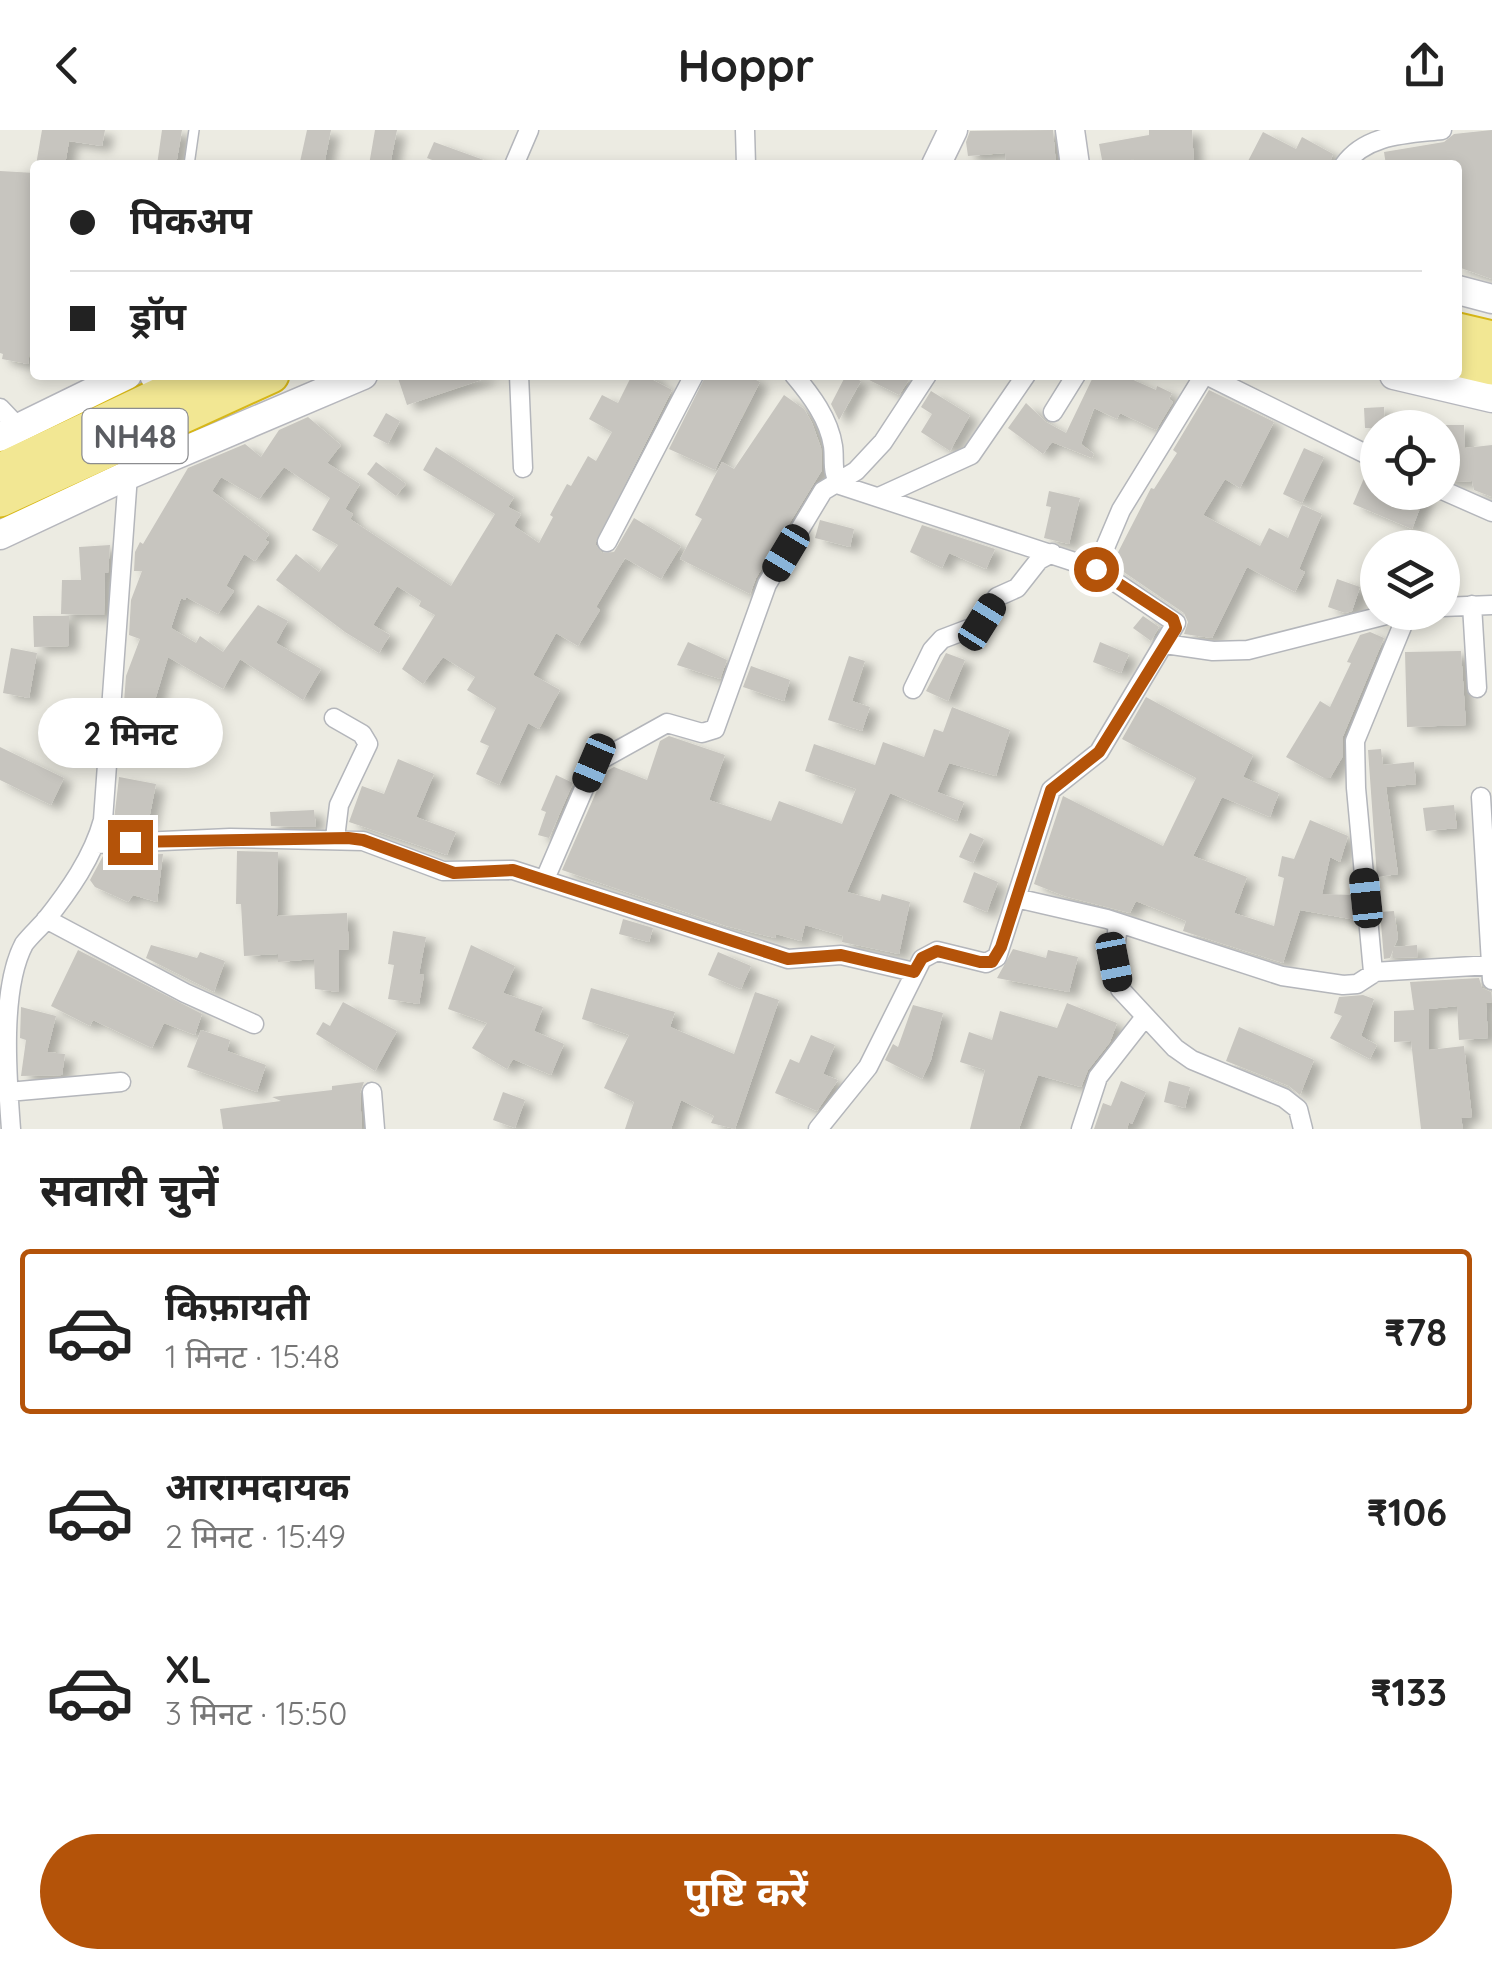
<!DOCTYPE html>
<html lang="hi">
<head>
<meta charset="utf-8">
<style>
	body { margin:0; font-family:Quicksand,"Noto Sans Devanagari",sans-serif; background:#f2f2f2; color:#222; height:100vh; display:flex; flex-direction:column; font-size:38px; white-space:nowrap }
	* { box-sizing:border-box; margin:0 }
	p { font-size:32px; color:#767676 }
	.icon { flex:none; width:55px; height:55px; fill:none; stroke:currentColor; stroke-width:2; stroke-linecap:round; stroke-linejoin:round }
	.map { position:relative; height:999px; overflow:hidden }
	.sheet { display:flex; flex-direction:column; background:#fff; flex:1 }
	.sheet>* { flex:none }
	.banner { position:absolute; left:30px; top:30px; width:1432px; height:220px; border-radius:10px; box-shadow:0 5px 15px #0003; display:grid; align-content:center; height:220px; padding:0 40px; background:#fff }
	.fabs { position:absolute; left:1360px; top:280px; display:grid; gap:20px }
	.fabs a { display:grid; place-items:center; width:100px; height:100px; border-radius:50%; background:#fff; box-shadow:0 5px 15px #0003; font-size:50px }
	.end { position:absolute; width:45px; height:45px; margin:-22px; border:12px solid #b45309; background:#fff; box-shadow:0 0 0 5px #fff }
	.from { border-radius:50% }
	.bubble { position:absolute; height:70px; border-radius:35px; background:#fff; box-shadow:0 5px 15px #0003; font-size:32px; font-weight:700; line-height:70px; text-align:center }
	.car { position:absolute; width:30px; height:60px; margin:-30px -15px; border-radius:12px; box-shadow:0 0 8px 2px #0007; background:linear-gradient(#222 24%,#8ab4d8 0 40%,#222 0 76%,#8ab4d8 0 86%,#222 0) }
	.banner b { display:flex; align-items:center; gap:35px; height:95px; font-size:38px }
	.banner b+b { border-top:2px solid #e0e0e0 }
	.banner i { width:25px; height:25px; background:#222 }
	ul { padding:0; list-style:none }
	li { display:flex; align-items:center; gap:30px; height:165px; margin:0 20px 15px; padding:0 20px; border:5px solid transparent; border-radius:10px }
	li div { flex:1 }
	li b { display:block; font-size:38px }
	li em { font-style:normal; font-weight:700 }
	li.on { border-color:#b45309 }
	li>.icon { width:90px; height:90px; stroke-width:1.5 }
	h2 { padding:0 40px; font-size:45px; line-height:120px }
	.primary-button { display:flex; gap:20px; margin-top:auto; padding:20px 40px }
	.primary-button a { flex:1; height:115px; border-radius:60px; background:#b45309; color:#fff; font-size:40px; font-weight:700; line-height:115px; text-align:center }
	header { display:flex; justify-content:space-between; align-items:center; height:130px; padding:0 40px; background:#fff; font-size:45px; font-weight:700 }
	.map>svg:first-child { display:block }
	.building { fill:#c7c5bf; filter:url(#shadow) }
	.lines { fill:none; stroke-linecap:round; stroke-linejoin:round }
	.lane-casing { stroke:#b4b6bb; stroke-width:12 }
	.street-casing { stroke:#b4b6bb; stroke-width:21 }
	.secondary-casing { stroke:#b6b7bd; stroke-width:31 }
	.highway-casing { stroke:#d7b717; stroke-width:39 }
	.lane { stroke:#fff; stroke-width:9 }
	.street { stroke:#fff; stroke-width:18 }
	.secondary { stroke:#fff; stroke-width:28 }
	.highway { stroke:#f2e793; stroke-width:35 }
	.route { stroke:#b45309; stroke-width:12 }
	.labels { text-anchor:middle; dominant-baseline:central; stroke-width:8; stroke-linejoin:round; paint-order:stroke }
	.shield { fill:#fff; stroke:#8c8d90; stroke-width:2.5 }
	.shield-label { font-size:32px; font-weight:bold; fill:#5a5c61 }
</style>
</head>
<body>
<header><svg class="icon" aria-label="back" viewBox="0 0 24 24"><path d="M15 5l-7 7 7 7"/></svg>Hoppr<svg class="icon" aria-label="share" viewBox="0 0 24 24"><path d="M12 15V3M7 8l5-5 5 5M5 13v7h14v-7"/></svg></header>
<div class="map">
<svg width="1492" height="999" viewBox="0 0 1492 999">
	<defs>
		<filter id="shadow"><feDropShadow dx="9" dy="5.5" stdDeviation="5" flood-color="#0004"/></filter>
	</defs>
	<rect width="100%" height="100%" fill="#ecebe2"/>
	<path class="building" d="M42,0H105L102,16L69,11L65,35H36Z
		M162,0H182L176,35H157Z
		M307,0H331L324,35L300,32Z
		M375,0H397L390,35H369Z
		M1053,0L1056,35H1006L1005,23L968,26L966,12L970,1Z
		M1149,0H1192L1194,35H1135V29L1103,35L1099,14L1149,5Z
		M1492,0V149L1458,137V35H1386L1384,22L1444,12L1454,4Z
		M1263,2L1296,19L1302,7L1333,24L1329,35H1288L1283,30L1280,35H1246Z
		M434,12L492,33V35H445L427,28Z
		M0,41L35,43V189L28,234L2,229L3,224L0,223Z
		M397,245H486L487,248L407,275Z
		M632,245H655L653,250L672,260L595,414L602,423L614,422L634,388L681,416L661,449L625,428L596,477L600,480L578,516L556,503L533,545L560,560L539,599L528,593L499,655L476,644L489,616L480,612L496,578L467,560L475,547L443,527L423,554L402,539L435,485L419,476L421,471L397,456L373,495L390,505L379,523L345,502L276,450L296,424L319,442L338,415L312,400L330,368L284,337L259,369L221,347L212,361L269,404L265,410L269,412L255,431L244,424L226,456L234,461L218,484L186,467L185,470L181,468L171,498L196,513L200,506L223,522L258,475L288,491L276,513L321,539L303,570L240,529L223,559L168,527L146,600H155V623L120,624L126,546L140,509L129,505L131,470L142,441H134L135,422L140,412L143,414L188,338L245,314L261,327L279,300L308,287L341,315L327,333L360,354L345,379L353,384L350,389L451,456L495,384L423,340L436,317L514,367L508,377L521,384L514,396L539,413L553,387L550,385L567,354L571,356L588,326L596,331L612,302L589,289L602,265L618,273Z
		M706,245H746L760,252L715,340L669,319Z
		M846,245L861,251L839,290L831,274Z
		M859,245H912L899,265Z
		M1094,245H1122L1156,260L1157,256L1172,263L1169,269L1173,272L1156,300L1120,283L1117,289L1094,278L1081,314L1094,324L1092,328L1052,312L1043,324L1008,298L1026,273L1046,292L1066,303Z
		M1209,260L1274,292L1240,358L1225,349L1203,385L1260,416L1269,398L1288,408L1302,375L1322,384L1299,439L1305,442L1295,462L1247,437L1212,508L1184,504L1188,492L1184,483L1112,434L1151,358L1154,359L1177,323L1173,320Z
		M931,261L970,285L950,321L921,302L932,284L921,277Z
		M784,265L804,279L812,293L821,318L822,340L756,448L750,464L680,429L702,389L695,385L722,332L734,339Z
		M1384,277L1385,298H1365L1364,278Z
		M386,283L400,291L388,314L373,306Z
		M1442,295H1464L1465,318L1492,315V367L1474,360L1472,351L1454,352L1442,348Z
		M1304,318L1324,327L1302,373L1283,364Z
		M376,332L406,354L396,366L367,344Z
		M1368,339L1378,342V362H1426L1412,399L1353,374Z
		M1049,361L1080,368L1069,414L1044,408L1051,377L1046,376Z
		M820,390L854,399L850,417L815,408Z
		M922,395L995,419L986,439L949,423L942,438L910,422Z
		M110,415L108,443H105L104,485L61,484L62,450H81L79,417Z
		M1337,449L1360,457L1352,481L1345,483L1328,477Z
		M33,486H69V516L34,517Z
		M1143,486L1159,497L1151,511L1133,498Z
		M1370,502L1384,508L1343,606V626L1330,648H1324L1286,627L1320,571L1330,577L1351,533L1347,532L1360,505Z
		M688,512L727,530L720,549L677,535Z
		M1100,512L1129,524L1121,543L1093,532Z
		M11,518L37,523L29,568L3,563Z
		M1461,521L1466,595L1407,597L1405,522Z
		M946,523L965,530L948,571L926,561Z
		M849,526L865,531L852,571L870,577L862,601L828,590Z
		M751,536L790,550L784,571L743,557Z
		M1146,567L1253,625L1243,647L1279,663L1270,687L1222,667L1193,726L1247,747L1234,783L1274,796L1284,748L1278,746L1282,726L1294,729L1310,690L1348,706L1340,732L1330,727L1322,764L1353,765L1356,790L1300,780L1283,833L1183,801L1186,791L1136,771L1130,783L1064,766L1034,754L1063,666L1163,716L1196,648L1122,609Z
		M952,577L1010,600L996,646L949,633L937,662L964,672L957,691L890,663L847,762L880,771L882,764L910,772L899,824L842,812L843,806L805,795L801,811L776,804L775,808L726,796L562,740L605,642L614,637L647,650L660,611L669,606L725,625L709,670L771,691L779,671L842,694L856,659L805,641L814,614L875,635L883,612L924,627L934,599L943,602Z
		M0,617L64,648L51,675L0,650Z
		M1381,619L1383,635L1414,632L1416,654L1386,657L1398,744L1377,747L1368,620Z
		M398,629L434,644L416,687L456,702L447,725L349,692L362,656L384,664Z
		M556,645L573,653L549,708L538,705L546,682L541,680Z
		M119,647L156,654L147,699H113Z
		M1454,675L1457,698L1426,701L1423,678Z
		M314,680L316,697L271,696L270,682Z
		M970,703L984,709L973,733L959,727Z
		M237,721L278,722L277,786L347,783L349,819L339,820V862L315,859L314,829L278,832V824L244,826L241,774H236Z
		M163,724L157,772L133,765L128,772L95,757L90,750L103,726Z
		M974,742L998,752L987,782L963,772Z
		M1394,781L1398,808L1394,817L1417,815L1418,827L1393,828V820L1390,828L1384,829L1380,782Z
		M623,789L653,798L649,812L619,804Z
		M393,801L426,807L419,844L424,845L419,874L388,869L394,835L388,834Z
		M151,815L197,828L200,822L225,831L214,862L146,828Z
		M471,815L515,836L503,863L543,877L534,901L564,914L551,945L513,929L507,939L472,918L487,893L448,879Z
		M1013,819L1046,828L1048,820L1078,827L1069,862L997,848Z
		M78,820L202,884L195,905L164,893L152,918L93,890L90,896L51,876Z
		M718,822L751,836L741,859L708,845Z
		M1479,848L1482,858L1491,862L1492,872L1486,873L1488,908L1459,910L1457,876L1429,879V920L1464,916L1472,987L1461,988L1463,999H1421L1411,911L1394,912V881L1414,880L1410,852Z
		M591,858L675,882L670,897L734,924L755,862L779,870L735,999L711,993L714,986L681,970L671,999H625L634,972L604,958L629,905L582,889Z
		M1363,865L1374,869L1361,906L1377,915L1370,929L1330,908L1342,886L1334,883L1339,867Z
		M343,872L397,901L375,941L316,904L323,892L330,896Z
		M1067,873L1117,893L1110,912L1088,940L1081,957L1038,945L1019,999H970L985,940L960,932L969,902L992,910L1000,881L1057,898Z
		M913,875L943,883L931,930L922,949L885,930L893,914L898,917Z
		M21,877L56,886L47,922L65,924L62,945L21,946L26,910L20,908Z
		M1239,897L1314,930L1300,965L1289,956L1226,931Z
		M201,900L230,910L227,921L266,935L257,962L187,937Z
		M811,905L835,915L823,944L838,950L817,981L775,963L790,929L799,933Z
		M1121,951L1146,962L1132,994L1129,992L1127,999H1094L1103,973L1111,976Z
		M1169,951L1190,957L1185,978L1164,972Z
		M364,952L360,963L362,999H223L220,979L281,971L272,967L332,960V956Z
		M503,962L525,970L515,998L493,990Z"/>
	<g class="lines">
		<g class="lane-casing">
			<path id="lane" d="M189,35L194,0"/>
		</g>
		<g class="street-casing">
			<path id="street" d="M745,0L746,35
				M514,35L529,0
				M1344,35C1366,4 1407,4 1442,0
				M519,245L523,338
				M794,245C811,265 829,289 833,316C835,330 831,341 840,355L1096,439L1176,493L1099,622L1051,660L997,827L986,833L937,821L922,829L868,937L818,999
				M1206,245L1378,330
				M0,278L19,298
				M1053,282L1076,245
				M1442,360L1492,382
				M881,366L971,325L1026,245
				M607,412L694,245
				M1096,439L1121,380L1204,245
				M1472,475L1477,558
				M1442,477L1492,475
				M1408,482L1355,611L1356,658L1373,842L1491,835
				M1165,514L1213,521L1248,520L1398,482
				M913,559L932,520L942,509L979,495L997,467L1017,458L1039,430L1052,423
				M334,588L362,604L368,614L339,675L335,708
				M1481,667L1492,850
				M96,714L230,708L363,711L443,741L513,740L788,829L841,825L914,842
				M545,749L595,633L667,593L702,603L715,599L767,454L823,361L856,341L883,312L927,245
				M1016,768L1107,789L1282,846L1343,855L1357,854L1374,843
				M46,789L185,863L254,894
				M1118,793L1114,832L1120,859L1175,918L1192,930L1284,968L1298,979L1303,999
				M8,962L121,952
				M372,962L375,999
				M11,999C7,947 0,859 24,814C30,806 38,799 45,791C69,761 93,727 103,690L128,345
				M1081,999L1098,947L1145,887"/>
		</g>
		<g class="secondary-casing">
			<path id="secondary" d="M1070,0L1075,35
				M936,35L953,0
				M1458,160L1492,169
				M154,245L155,247
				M1394,245L1492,268
				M0,307L127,245
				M0,405L128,345L363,245"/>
		</g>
		<g class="highway-casing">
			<path id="highway" d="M1458,201L1492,209
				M1458,229L1492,237
				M0,341L204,245
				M0,369L271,245"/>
		</g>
		<use href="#lane" class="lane"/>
		<use href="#street" class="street"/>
		<use href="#secondary" class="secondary"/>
		<use href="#highway" class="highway"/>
	</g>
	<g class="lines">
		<path class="route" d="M130,712L348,708L363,710L454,743L513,740L788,829L841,825L914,842L922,828L937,821L980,832H992L1001,817L1051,660L1099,622L1176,498L1173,489L1096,439"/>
	</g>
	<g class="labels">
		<rect class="shield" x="82.5" y="279" width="105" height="54" rx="8"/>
		<g class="shield-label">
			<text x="135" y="306">NH48</text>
		</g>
	</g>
</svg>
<div class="fabs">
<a><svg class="icon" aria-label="locate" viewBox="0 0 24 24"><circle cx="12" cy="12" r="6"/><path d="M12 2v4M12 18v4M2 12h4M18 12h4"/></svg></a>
<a><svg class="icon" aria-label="layers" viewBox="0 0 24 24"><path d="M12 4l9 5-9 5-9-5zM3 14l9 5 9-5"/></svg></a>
</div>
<i class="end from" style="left:1096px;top:439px"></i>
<i class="end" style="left:130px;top:712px"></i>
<div class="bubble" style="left:38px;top:568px;width:185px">2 मिनट</div>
<i class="car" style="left:786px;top:423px;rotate:211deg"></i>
<i class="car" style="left:982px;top:492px;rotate:32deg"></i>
<i class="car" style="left:594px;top:633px;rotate:203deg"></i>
<i class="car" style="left:1366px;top:768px;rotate:354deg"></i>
<i class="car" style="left:1114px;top:832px;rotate:169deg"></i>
<div class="banner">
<b><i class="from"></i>पिकअप</b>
<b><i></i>ड्रॉप</b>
</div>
</div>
<section class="sheet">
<h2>सवारी चुनें</h2>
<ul>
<li class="on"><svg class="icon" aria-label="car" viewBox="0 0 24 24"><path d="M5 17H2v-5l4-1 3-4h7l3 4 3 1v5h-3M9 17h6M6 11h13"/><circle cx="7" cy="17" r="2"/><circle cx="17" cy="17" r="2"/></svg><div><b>किफ़ायती</b><p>1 मिनट · 15:48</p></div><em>₹78</em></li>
<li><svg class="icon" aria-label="car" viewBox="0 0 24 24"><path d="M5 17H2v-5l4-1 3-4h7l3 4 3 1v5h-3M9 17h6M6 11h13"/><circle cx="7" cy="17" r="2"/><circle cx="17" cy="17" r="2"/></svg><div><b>आरामदायक</b><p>2 मिनट · 15:49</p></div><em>₹106</em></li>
<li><svg class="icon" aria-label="car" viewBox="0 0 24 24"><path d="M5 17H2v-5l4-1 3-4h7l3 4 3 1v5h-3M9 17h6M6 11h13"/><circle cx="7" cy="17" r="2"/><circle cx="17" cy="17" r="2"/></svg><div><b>XL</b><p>3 मिनट · 15:50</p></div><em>₹133</em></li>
</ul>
<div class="primary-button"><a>पुष्टि करें</a></div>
</section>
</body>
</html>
